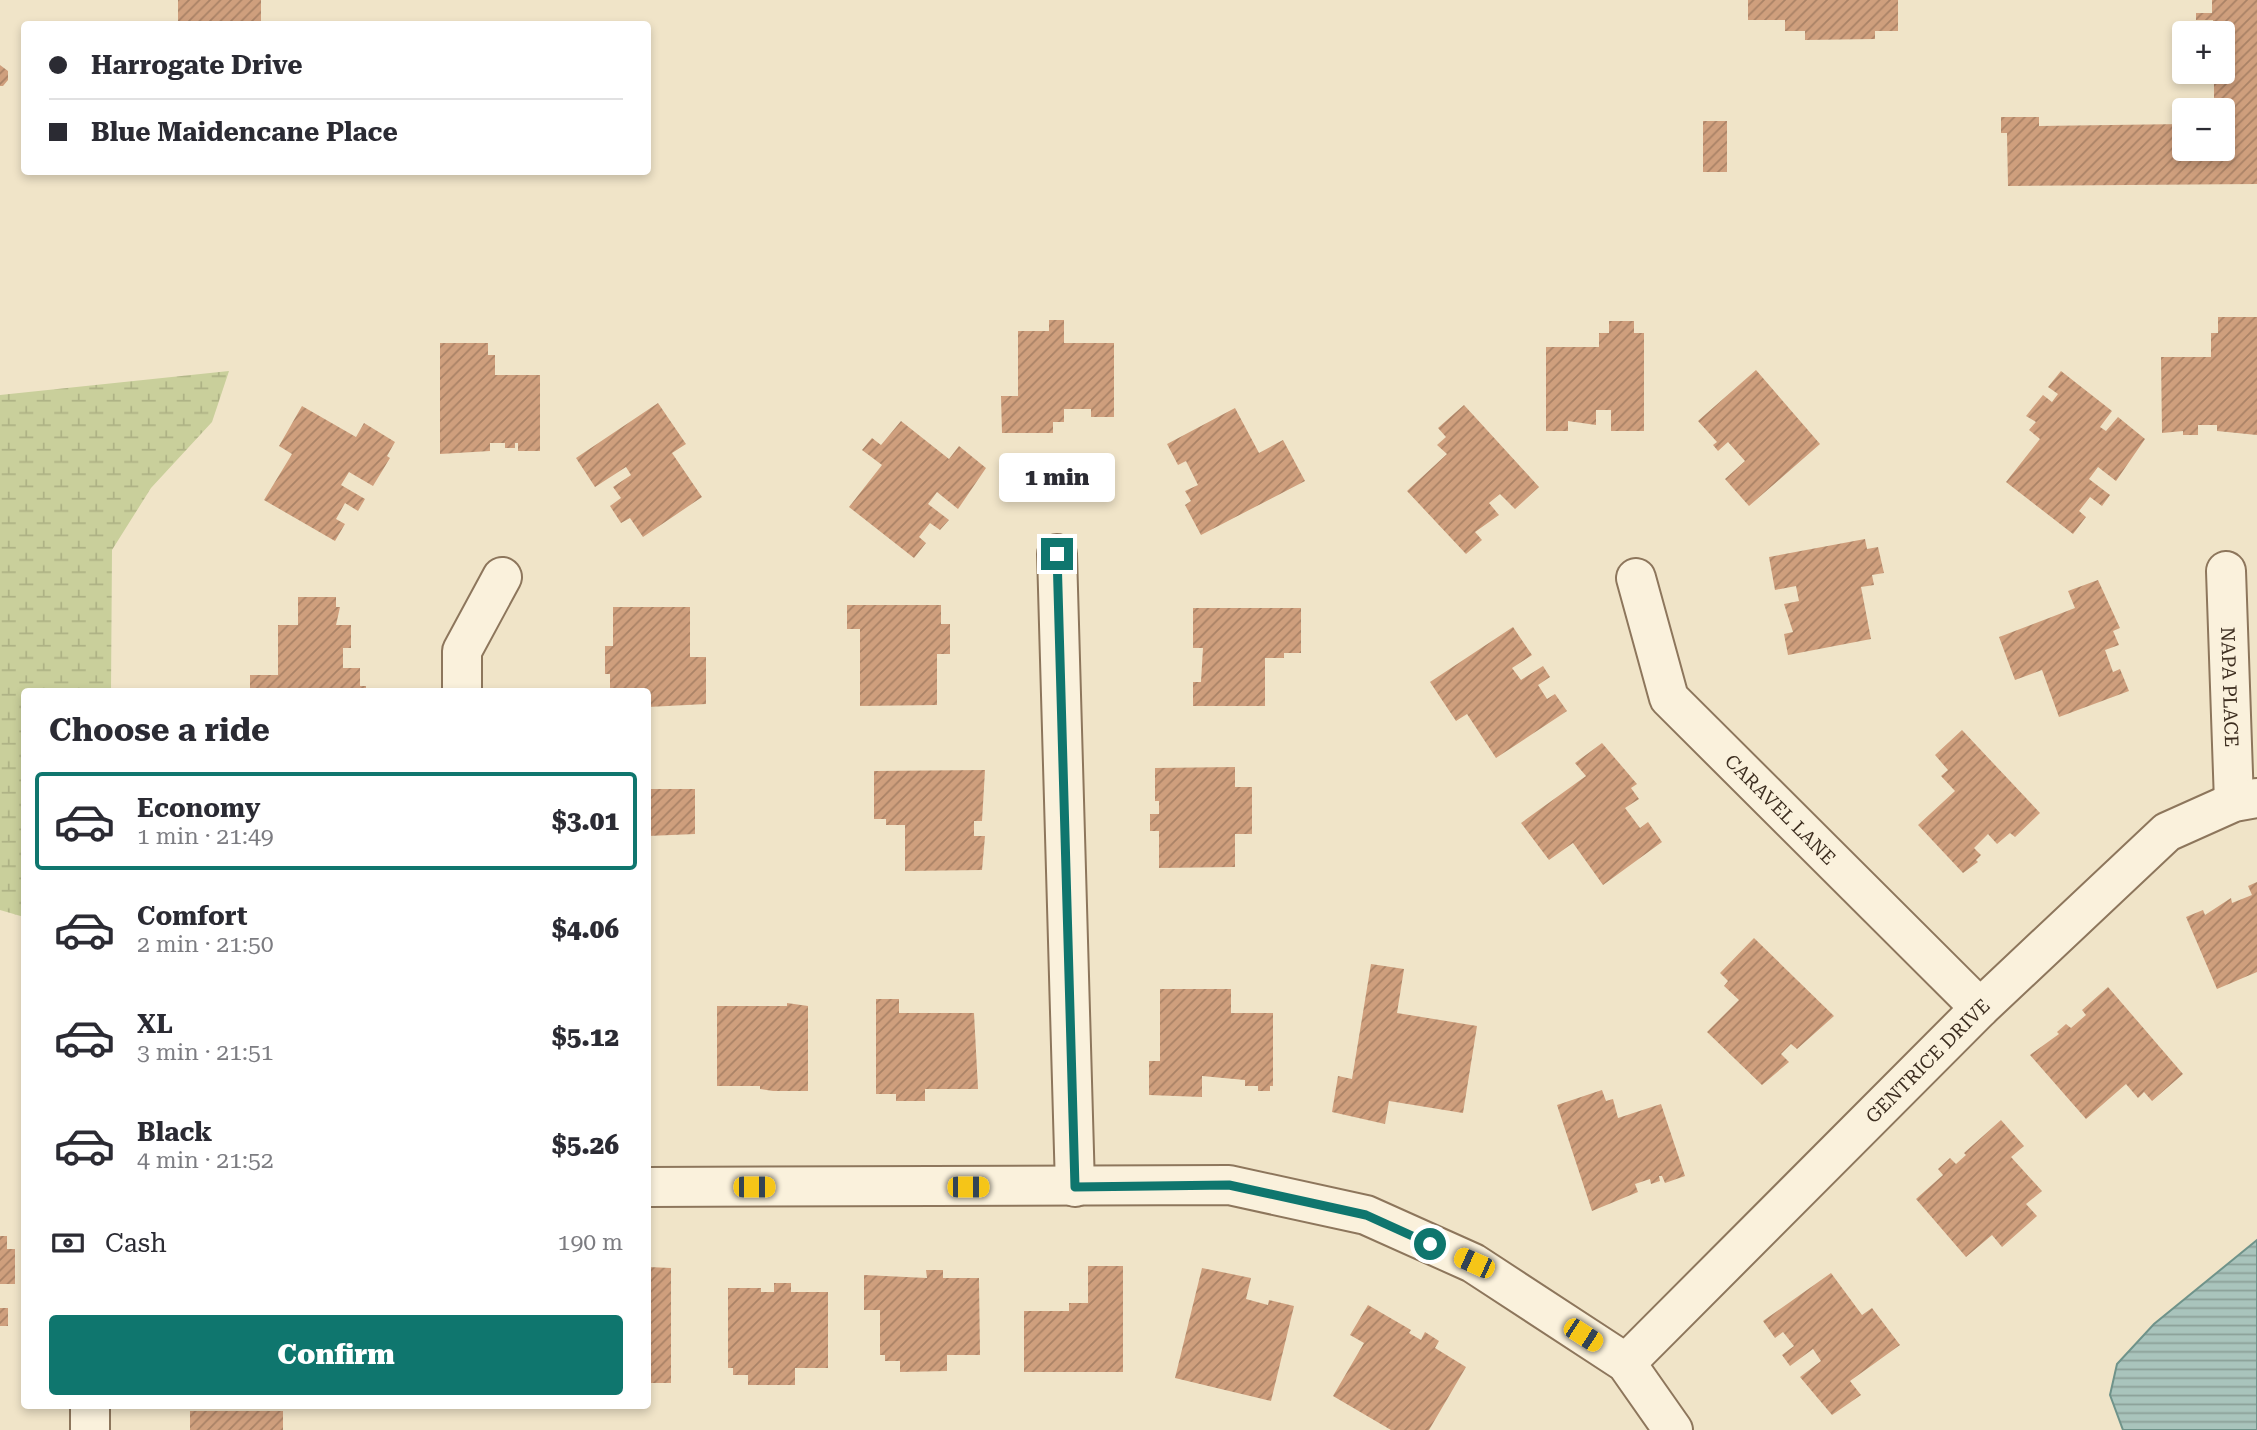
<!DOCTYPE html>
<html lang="en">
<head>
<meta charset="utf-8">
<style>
	body { margin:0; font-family:"Roboto Serif",serif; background:#f2f2f3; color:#2b2b33; height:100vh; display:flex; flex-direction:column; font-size:26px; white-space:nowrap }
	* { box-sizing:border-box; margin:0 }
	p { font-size:23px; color:#7c7c81 }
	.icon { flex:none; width:38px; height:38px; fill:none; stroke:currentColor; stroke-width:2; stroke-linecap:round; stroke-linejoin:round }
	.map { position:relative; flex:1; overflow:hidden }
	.details { position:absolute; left:21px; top:688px; width:630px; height:721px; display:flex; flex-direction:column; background:#fff; border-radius:7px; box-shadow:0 4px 10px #0003 }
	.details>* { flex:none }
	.guide { position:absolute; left:21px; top:21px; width:630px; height:154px; border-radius:7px; box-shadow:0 4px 10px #0003; display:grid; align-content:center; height:154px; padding:0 28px; background:#fff }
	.controls { position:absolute; left:2172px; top:21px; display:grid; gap:14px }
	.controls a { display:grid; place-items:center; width:63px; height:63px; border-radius:7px; background:#fff; box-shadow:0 4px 10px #0003; font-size:35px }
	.end { position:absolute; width:32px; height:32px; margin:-16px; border:9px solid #0f766e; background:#fff; box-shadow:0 0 0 4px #fff }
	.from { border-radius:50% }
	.bubble { position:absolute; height:49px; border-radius:7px; background:#fff; box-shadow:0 4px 10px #0003; font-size:23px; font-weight:800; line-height:49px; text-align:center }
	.car { position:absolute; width:21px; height:42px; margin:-21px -10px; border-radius:9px; box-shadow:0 0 5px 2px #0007; background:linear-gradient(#f5c518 24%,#345 0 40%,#f5c518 0 76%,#345 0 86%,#f5c518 0) }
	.guide b { display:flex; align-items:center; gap:24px; height:66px; font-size:26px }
	.guide b+b { border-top:2px solid #e1e1e2 }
	.guide i { width:18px; height:18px; background:#2b2b33 }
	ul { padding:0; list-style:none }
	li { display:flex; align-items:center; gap:21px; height:98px; margin:0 14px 10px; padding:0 14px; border:4px solid transparent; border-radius:7px }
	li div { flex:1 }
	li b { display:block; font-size:26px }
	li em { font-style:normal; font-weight:800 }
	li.active { border-color:#0f766e }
	li>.icon { width:63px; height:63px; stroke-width:1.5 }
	h2 { padding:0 28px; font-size:32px; line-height:84px }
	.pay { display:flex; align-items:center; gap:18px; height:77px; padding:0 28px; font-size:26px }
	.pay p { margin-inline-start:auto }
	.action { display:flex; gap:14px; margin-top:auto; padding:14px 28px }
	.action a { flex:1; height:80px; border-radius:7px; background:#0f766e; color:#fff; font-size:28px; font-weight:800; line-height:80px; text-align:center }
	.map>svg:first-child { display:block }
	.wetland { fill:url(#wetland-marsh) }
	.water { fill:url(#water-rules); stroke:#6f938a; stroke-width:2 }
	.building { fill:url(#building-hatch) }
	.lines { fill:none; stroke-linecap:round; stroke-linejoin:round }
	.minor-casing { stroke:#8d765c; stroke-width:42 }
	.minor { stroke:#faf1dc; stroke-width:38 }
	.route { stroke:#0f766e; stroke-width:9 }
	.labels { text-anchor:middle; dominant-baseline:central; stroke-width:5; stroke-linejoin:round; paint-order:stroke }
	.street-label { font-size:19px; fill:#3d2e20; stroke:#f7eed8 }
</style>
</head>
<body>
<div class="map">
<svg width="2257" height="1430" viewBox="0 0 2257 1430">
	<defs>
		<pattern id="wetland-marsh" width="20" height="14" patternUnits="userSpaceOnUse" patternTransform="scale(1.75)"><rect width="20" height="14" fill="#c9cf9b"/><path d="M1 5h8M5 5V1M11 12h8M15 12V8" fill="none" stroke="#aeb285"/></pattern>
		<pattern id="water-rules" width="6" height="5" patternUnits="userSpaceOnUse" patternTransform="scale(1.75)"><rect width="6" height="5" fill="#a9c4bc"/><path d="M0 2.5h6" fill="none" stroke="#8ba098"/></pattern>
		<pattern id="building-hatch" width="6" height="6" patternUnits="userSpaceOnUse" patternTransform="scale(1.75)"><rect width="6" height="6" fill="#cf9f7d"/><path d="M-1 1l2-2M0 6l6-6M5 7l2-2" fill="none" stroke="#a98266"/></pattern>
	</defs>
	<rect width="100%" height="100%" fill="#f0e4c8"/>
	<path class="wetland" d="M229,371L212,422L151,488L112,550L111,691H24V917L0,910V395Z"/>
	<path class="water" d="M2257,1240V1430H2123L2110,1395L2117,1364L2154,1324Z"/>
	<path class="building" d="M178,0H261V24H178Z
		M1748,0H1898V31H1875V39L1805,40V31H1785V20H1748Z
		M2212,0H2257V184L2008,186L2007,133H2001V117H2039V126L2184,124V149H2222V110H2214V72H2222V33H2213V20H2196V13H2212Z
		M0,65L8,71V80L3,86H0Z
		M1703,121H1727V172H1703Z
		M2218,317H2257V435L2217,431V425H2198V435H2183V431L2162,433L2161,357H2211V333H2218Z
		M1049,320H1064V343H1114V417H1091V409H1064V422H1053V433H1002L1001,396H1018V331H1049Z
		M1609,321H1634V333H1644V431H1611V410H1596V425L1568,421V431H1546V347H1599V333H1609Z
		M440,343H488V355H495V375H540V451H518V443H515V448H505V443H490V451L440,454Z
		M1756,370L1820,444L1749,506L1725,479L1745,461L1728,442L1718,451L1713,445L1717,442L1698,421Z
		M2061,371L2112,411L2100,427L2106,431L2118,417L2145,439L2116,481L2098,467L2089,479L2110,495L2102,506L2090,497L2079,511L2086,517L2073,534L2006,482L2040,439L2029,430L2036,422L2026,416L2043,395L2052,402L2058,394L2048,387Z
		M658,403L686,444L672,453L702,497L643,537L630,518L621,523L610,506L621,498L613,487L631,475L626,467L595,487L576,458Z
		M1464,405L1539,487L1515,509L1500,494L1489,503L1499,515L1475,532L1482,540L1466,554L1407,491L1447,454L1437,445L1446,437L1438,428Z
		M302,406L356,437L364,423L395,442L387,456L390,458L373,486L349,472L341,485L365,499L358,511L345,503L336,519L345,524L335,541L264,500L292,454L279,446Z
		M1235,408L1259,453L1283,440L1305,481L1201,535L1185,505L1191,501L1185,491L1198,485L1186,461L1178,465L1167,444Z
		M901,421L949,459L959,446L986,468L958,509L937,492L928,504L949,520L940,530L930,523L919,537L926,543L914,558L849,507L882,465L862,450L872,438L881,445Z
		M1865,539L1867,549L1878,547L1884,573L1872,575L1874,585L1861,587L1871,639L1788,655L1784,634L1793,632L1784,604L1799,601L1796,586L1775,590L1769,557Z
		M2098,580L2120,628L2113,631L2119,645L2105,650L2113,672L2120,669L2129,691L2059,717L2042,670L2015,680L1999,637L2075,608L2068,591Z
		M298,597H336V607H340L336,625H351V648H343V668H360V686H366V691H250V675H278V625H298Z
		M847,605H941V624H950V654H937V705L860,706V629H847Z
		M613,607H690V657H706V704L648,707V691H610V674H605V646H613Z
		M1193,608H1301V653H1284V658H1265V706H1193V682H1201L1203,648H1193Z
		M1513,627L1532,655L1512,668L1521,680L1543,666L1550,677L1538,685L1547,699L1555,694L1567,711L1496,758L1467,714L1456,721L1430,682Z
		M1962,730L2040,813L2015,837L2010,833L1997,844L1988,834L1974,848L1981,855L1976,860L1978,862L1963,873L1918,825L1955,791L1941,776L1948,770L1935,755Z
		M1602,743L1637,784L1631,788L1639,799L1625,808L1640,828L1648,822L1662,842L1603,885L1573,843L1549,860L1521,823L1586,776L1575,763Z
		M1235,767V787H1252V834H1235V867L1159,868V831H1150V814H1159V801H1155V768Z
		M985,770L982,821H974V836H985L982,870L905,871V825H886V819H874V771Z
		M648,789H695V834L648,836Z
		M2257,882V972L2217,989L2186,917L2203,910L2205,915L2231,898L2232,903L2252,895L2248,886Z
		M1754,938L1834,1016L1797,1049L1791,1044L1781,1054L1789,1062L1762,1085L1707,1032L1739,1000L1724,986L1728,981L1720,973Z
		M1371,964L1404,969L1397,1013L1477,1026L1463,1113L1389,1101L1385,1124L1332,1112L1338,1076L1352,1079Z
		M2108,987L2183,1074L2152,1101L2144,1092L2138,1098L2126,1084L2086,1119L2030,1055L2059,1034L2057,1032L2066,1024L2071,1028L2086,1015L2082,1010Z
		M1160,989H1231V1013H1273V1086H1270V1091H1258V1086H1245V1080L1202,1076V1097L1149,1095V1061H1160Z
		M876,999H899V1013H974L978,1089H925V1101H896V1094H876Z
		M787,1003L808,1006V1091H773L760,1089V1086H717V1006H787Z
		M1602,1090L1606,1101L1613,1099L1618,1118L1661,1104L1685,1176L1665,1183L1662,1176H1659L1660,1181L1651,1184L1650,1179L1635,1184L1638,1192L1592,1211L1557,1105Z
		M2001,1120L2024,1146L2011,1157L2042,1191L2026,1204L2037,1216L2002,1247L1992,1235L1966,1257L1916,1199L1943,1175L1938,1169L1950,1158L1956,1164L1966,1155L1964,1153Z
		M0,1236H7V1249H15V1284H0Z
		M1088,1266H1123V1372H1024V1311H1069V1303H1088Z
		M648,1267L671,1268V1383H648Z
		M1202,1268L1251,1278L1246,1299L1268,1305L1269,1300L1294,1306L1271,1401L1175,1378Z
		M926,1270H943V1278H979L980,1355H947V1371L900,1372V1361H885V1355H880V1310H864V1275L927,1278Z
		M1831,1273L1862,1315L1872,1308L1900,1345L1850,1381L1861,1395L1832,1415L1800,1377L1821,1361L1813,1349L1790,1366L1782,1355L1794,1346L1783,1332L1775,1338L1763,1321Z
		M774,1283H791V1292H828V1368H795V1385H748V1375H733V1368H728V1288H761V1292H774Z
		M1368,1305L1411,1330L1409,1333L1421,1340L1425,1332L1439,1341L1435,1348L1466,1367L1429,1430H1391L1333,1396L1364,1343L1350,1335Z
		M0,1308H8V1326H0Z
		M190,1411H283V1430H190Z"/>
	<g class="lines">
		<g class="minor-casing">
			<g id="minor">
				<path d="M1057,554L1075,1187"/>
				<path id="s1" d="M2226,571L2234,802"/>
				<path id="s2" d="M1636,578L1669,698L1980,1008"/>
				<path d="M462,691V651L502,577"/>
				<path d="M648,1187L1229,1185L1366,1215L1473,1263L1626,1363L1673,1430"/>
				<path id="s3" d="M1626,1363L1980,1008L2167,832L2234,802L2257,798"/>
				<path d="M90,1405V1430"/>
			</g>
		</g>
		<use href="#minor" class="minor"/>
	</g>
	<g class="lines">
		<path class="route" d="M1057,554L1075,1187L1229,1185L1366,1215L1430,1244"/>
	</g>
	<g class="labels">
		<g class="street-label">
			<text stroke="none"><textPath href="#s1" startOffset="116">NAPA PLACE</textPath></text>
			<text stroke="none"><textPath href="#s2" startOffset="282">CARAVEL LANE</textPath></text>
			<text stroke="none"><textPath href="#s3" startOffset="427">GENTRICE DRIVE</textPath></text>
		</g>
	</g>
</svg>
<div class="controls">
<a>+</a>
<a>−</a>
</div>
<i class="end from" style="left:1430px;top:1244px"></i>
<i class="end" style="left:1057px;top:554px"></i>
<div class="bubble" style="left:999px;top:453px;width:116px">1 min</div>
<i class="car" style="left:754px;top:1187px;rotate:90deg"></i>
<i class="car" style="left:968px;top:1187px;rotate:90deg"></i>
<i class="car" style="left:1474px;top:1263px;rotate:294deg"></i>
<i class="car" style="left:1583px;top:1335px;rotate:123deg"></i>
<div class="guide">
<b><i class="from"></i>Harrogate Drive</b>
<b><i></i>Blue Maidencane Place</b>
</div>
<section class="details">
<h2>Choose a ride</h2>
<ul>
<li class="active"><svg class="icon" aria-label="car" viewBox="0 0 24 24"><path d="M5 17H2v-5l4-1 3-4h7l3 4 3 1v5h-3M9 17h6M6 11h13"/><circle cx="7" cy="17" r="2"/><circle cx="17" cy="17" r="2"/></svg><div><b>Economy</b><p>1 min · 21:49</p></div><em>$3.01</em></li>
<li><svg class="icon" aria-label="car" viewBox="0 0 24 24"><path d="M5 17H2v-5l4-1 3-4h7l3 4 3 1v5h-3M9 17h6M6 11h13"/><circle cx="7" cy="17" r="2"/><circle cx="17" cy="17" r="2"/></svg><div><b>Comfort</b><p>2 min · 21:50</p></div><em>$4.06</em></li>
<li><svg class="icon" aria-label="car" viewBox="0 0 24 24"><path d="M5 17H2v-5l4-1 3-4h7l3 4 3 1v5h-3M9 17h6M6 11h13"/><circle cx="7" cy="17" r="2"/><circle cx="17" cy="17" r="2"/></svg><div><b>XL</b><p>3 min · 21:51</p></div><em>$5.12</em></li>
<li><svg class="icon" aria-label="car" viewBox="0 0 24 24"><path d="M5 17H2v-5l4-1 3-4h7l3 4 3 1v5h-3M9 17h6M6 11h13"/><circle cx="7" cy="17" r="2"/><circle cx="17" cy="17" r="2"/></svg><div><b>Black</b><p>4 min · 21:52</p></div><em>$5.26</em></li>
</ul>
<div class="pay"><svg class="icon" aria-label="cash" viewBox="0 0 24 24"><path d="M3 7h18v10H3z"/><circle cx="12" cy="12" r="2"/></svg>Cash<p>190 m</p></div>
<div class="action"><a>Confirm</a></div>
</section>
</div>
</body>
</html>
